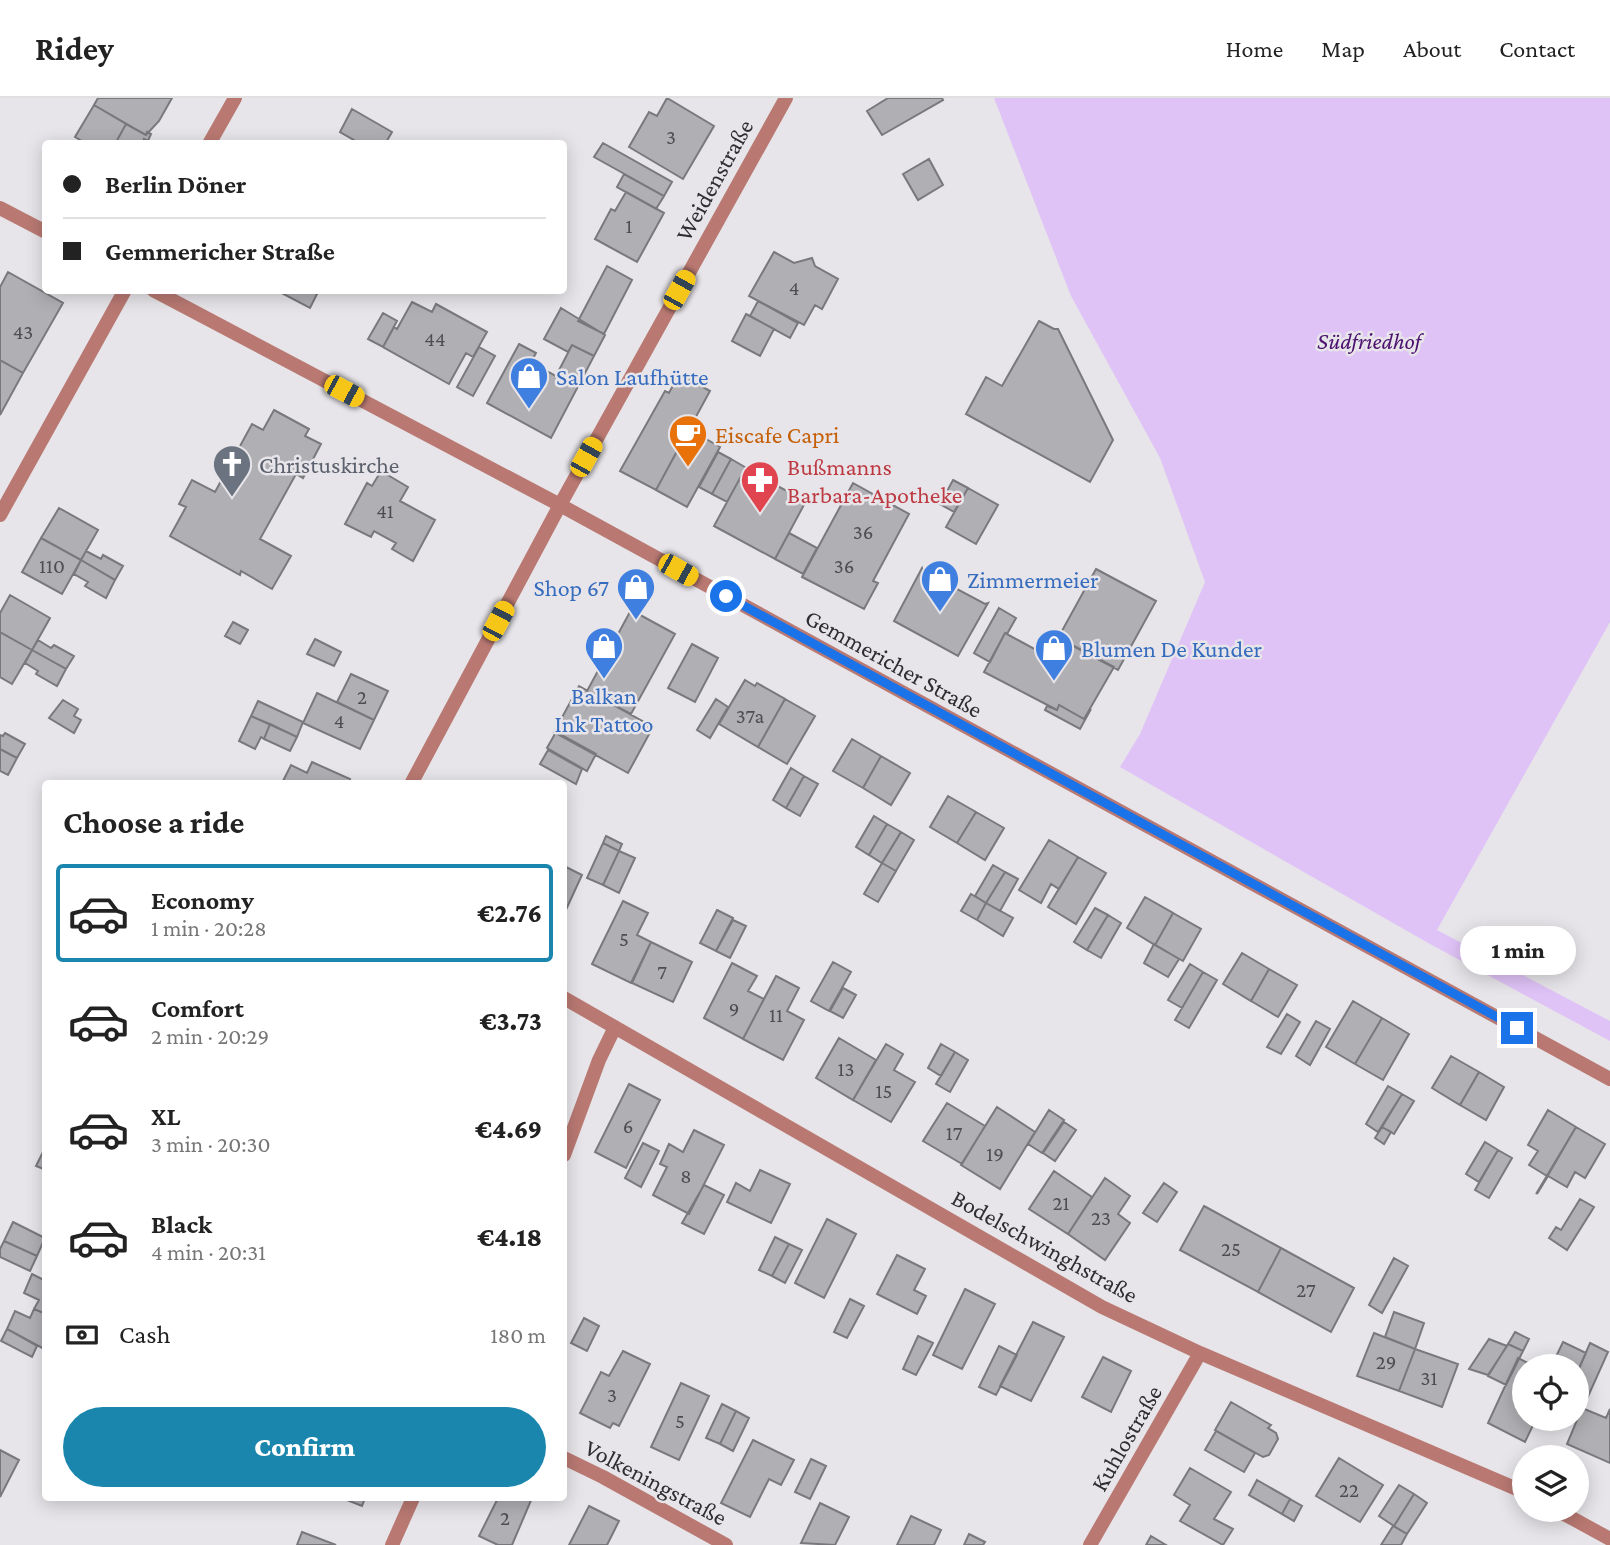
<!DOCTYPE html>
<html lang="en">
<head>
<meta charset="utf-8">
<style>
	body { margin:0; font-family:"Crimson Pro",serif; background:#f6f6f6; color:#222; height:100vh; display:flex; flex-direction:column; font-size:26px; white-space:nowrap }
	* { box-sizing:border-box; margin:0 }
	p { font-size:23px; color:#767676 }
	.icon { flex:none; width:38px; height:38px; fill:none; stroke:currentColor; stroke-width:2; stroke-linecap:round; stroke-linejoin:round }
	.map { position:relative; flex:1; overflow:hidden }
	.sheet { position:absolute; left:42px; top:682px; width:525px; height:721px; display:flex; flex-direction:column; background:#fff; border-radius:7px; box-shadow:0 4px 18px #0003 }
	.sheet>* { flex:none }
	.guide { position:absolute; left:42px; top:42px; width:525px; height:154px; border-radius:7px; box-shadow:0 4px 18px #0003; display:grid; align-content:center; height:154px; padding:0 21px; background:#fff }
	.buttons { position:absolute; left:1512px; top:1256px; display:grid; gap:14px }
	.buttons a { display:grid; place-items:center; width:77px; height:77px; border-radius:50%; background:#fff; box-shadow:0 4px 18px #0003; font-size:35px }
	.end { position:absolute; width:32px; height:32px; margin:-16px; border:9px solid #1a73e8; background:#fff; box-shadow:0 0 0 4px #fff }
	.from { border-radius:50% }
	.bubble { position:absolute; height:49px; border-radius:24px; background:#fff; box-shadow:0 4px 18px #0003; font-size:23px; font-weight:800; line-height:49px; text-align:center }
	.car { position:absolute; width:21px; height:42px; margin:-21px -10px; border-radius:9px; box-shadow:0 0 5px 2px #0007; background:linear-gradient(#f5c518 24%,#345 0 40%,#f5c518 0 76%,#345 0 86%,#f5c518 0) }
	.guide b { display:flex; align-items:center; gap:24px; height:66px; font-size:26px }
	.guide b+b { border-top:2px solid #e0e0e0 }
	.guide i { width:18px; height:18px; background:#222 }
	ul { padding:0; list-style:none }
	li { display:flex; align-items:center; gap:21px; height:98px; margin:0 14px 10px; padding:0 7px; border:4px solid transparent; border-radius:7px }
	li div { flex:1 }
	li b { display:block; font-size:26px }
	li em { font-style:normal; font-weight:800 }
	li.selected { border-color:#1a86ad }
	li>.icon { width:63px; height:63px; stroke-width:1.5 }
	h2 { padding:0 21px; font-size:32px; line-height:84px }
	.pay { display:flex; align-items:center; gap:18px; height:77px; padding:0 21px; font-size:26px }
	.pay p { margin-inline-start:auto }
	.cta { display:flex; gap:14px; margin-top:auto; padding:14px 21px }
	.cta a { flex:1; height:80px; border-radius:42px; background:#1a86ad; color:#fff; font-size:28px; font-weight:800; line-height:80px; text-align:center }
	header { display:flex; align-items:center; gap:42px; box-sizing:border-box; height:98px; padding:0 35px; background:#fff; border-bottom:2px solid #e0e0e0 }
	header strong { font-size:33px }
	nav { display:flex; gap:38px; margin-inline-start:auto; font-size:24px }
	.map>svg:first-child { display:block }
	.green { fill:#dfc3f7 }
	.building { fill:#b0afb3; stroke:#79797d; stroke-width:2 }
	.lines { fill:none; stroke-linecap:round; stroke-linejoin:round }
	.street { stroke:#b97972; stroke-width:14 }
	.route { stroke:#1a73e8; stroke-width:9 }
	.labels { text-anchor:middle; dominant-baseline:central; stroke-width:5; stroke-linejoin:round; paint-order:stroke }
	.number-label { font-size:21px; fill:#4e4e50 }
	.street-label { font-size:24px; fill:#2e2d2f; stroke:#e7e5e9 }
	.park-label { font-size:24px; font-style:italic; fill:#4c106f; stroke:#e7e5e9 }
	.shop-label { font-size:24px; fill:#366cbe; stroke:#e7e5e9; text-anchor:start }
	.food-label { font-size:24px; fill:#c56008; stroke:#e7e5e9; text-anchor:start }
	.worship-label { font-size:24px; fill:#5b616d; stroke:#e7e5e9; text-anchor:start }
	.health-label { font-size:24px; fill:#be3a42; stroke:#e7e5e9; text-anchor:start }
</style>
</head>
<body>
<header>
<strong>Ridey</strong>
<nav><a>Home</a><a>Map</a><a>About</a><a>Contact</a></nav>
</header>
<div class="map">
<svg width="1610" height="1447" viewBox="0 0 1610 1447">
	<rect width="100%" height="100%" fill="#e7e5e9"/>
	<path class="green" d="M994,0H1610V524L1437,832L1610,923V943L1430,846L1120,669L1140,636L1205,484L1160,360L1071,198Z"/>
	<path class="building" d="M98,0H172L159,23L146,37L94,7Z
		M667,0L714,28L683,81L629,49L649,14L657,18Z
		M888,0H942L943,2L882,37L867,13Z
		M94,7L126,26L115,46H87L75,39Z
		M352,11L392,34L385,46H361L340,34Z
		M126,26L146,37L147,34L151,36L148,43L144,41L142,46H115Z
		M603,45L672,84L664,98L594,59Z
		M929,61L943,87L918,102L903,76Z
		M624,76L664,98L656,111L617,89Z
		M626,94L664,115L637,164L595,141L611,111L615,113Z
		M774,154L794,165L812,160L815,168L838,181L822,211L815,207L804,227L749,198Z
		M607,168L632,182L604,236L578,223Z
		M8,174L63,205L23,275L0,262V189Z
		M276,192H319L310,210Z
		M758,203L798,225L790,240L750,218Z
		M412,204L432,214L436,206L487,234L473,259L466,255L449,286L383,249L394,229L397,231Z
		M561,210L605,237L594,258L572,247L568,254L544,241Z
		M383,215L397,223L383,249L368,241Z
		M746,216L774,231L760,258L732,243Z
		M1039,223L1054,231H1058L1113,342L1090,384L966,316L986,279L1002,288Z
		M519,246L536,255L531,264L556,278L572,247L594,258L551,340L487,305Z
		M479,249L495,258L473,298L457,289Z
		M0,262L23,275L0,317Z
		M679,276L710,293L656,392L620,373L665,293L669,295Z
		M274,312L309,331L305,338L321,346L303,380L296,376L260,441L291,458L272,491L241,473L240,477L170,438L186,409L179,406L192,382L215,394L252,326L263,332Z
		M689,331L720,349L687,409L656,392Z
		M718,354L731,361L712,396L699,389Z
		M731,361L750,372L745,371L727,404L712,396Z
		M745,371L806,403L775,461L714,428Z
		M381,373L408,389L400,403L435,422L413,463L392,451L396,445L374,433L371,439L345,426L367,385L372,388Z
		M953,382L968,390L954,414L940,406Z
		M853,385L909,416L873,483L878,485L864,511L802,479Z
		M968,390L998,407L976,446L946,429Z
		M59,410L98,432L81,462L41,440Z
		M789,435L817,450L803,476L775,461Z
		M41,440L81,462L62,496L22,474Z
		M86,453L101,461L103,457L123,468L115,482L81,462Z
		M81,462L115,482L106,500L85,488L88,484L74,476Z
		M922,470L923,473L985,506L988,505L958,558L894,523Z
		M1096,471L1156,503L1118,572L1058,540Z
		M10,497L50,520L32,552L0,534V515Z
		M999,510L1016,520L1007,536L1005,535L990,564L974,555Z
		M631,512L675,536L631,616L587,593Z
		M233,524L248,532L240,546L225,538Z
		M0,534L32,552L12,586L0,579Z
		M1005,535L1049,559L1059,540L1114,569L1084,621L1059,607L1057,612L984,574Z
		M315,541L341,554L334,568L307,556Z
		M38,542L51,550L54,547L74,558L66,571L32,552Z
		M692,546L718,560L695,604L668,590Z
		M32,552L66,571L57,588L36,576L38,573L25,565Z
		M351,576L388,593L374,622L337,604Z
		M745,582L755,588L757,585L785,601L758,649L719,626Z
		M579,588L653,629L628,675L554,634Z
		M317,595L374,622L360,651L303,625Z
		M716,601L728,609L710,640L697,632Z
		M785,601L815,618L787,666L758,649Z
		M63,602L78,611L74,618L81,622L74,635L49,620Z
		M258,603L303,624L297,639L251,618Z
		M1059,607L1084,621L1091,611L1080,631L1045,612L1047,608L1057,612Z
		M251,618L270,626L264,641L261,639L255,651L239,643Z
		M270,626L297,639L290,653L264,641Z
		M556,634L596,656L587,673L547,650Z
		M5,635L25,646L17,660L0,651V637L3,638Z
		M852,641L881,658L863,690L833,673Z
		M0,651L17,660L8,677L0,673Z
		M548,652L582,671L576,686L540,666Z
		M881,658L910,675L891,707L863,690Z
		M312,664L350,681L348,686L282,685L291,667L307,675Z
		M791,670L804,678L786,710L773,702Z
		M804,678L818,686L800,718L786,710Z
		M948,698L976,714L957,745L930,729Z
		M976,714L1004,730L985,762L957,745Z
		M874,718L887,726L869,757L856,749Z
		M887,726L901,734L882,765L869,757Z
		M901,734L914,742L896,773L882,765Z
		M606,738L622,746L619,753L603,745Z
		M1049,742L1078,759L1059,791L1051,786L1041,805L1019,792Z
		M603,745L619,753L603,787L587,780Z
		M619,753L635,760L619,795L603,787Z
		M1078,759L1106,775L1076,826L1048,809Z
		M882,765L896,773L878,804L864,796Z
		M993,767L1005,774L986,805L975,798Z
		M564,768L582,777L564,816Z
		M1005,774L1018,781L1000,813L986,805Z
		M971,796L986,805L977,822L961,813Z
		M1145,799L1173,815L1155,847L1127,830Z
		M623,803L648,815L637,837L651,844L631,885L592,866Z
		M986,805L1013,820L1003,838L977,822Z
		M1095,810L1108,817L1087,852L1074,844Z
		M717,812L733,820L716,853L700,845Z
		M1173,815L1201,831L1183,863L1155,847Z
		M1108,817L1121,825L1101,860L1087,852Z
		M733,822L746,828L730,860L716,853Z
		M651,844L692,864L673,904L632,885Z
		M1154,846L1179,861L1168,879L1144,865Z
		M1242,855L1269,871L1251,903L1223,886Z
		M833,864L851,874L829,913L811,903Z
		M732,865L757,878L748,893L764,901L743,941L704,920Z
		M1190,866L1203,874L1182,910L1168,902Z
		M1269,871L1297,887L1278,919L1251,903Z
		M1203,874L1217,882L1189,930L1175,922Z
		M776,878L799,890L787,913L804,922L783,962L743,941Z
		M843,890L856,897L843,920L830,913Z
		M1353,903L1382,920L1355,966L1326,949Z
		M1287,916L1300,924L1281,956L1267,949Z
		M1382,920L1409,936L1383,982L1355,966Z
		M1316,923L1330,931L1310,967L1296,958Z
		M839,940L876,962L853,1002L816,980Z
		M886,946L903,956L894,972L915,984L891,1024L853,1002Z
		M941,946L955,954L941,978L928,970Z
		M955,954L968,962L950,994L936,986Z
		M1451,958L1479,974L1460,1007L1432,990Z
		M1479,974L1504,989L1486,1022L1460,1007Z
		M629,986L660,1002L626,1070L595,1054Z
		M1388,988L1402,996L1378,1034L1366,1026Z
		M1402,996L1414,1003L1394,1036L1382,1029Z
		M947,1005L985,1028L962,1066L923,1043Z
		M997,1009L1035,1034L1000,1091L961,1067Z
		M1049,1012L1064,1022L1042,1055L1028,1046Z
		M1548,1012L1576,1029L1536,1096L1547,1078L1529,1067L1538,1053L1528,1047Z
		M1064,1024L1076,1032L1055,1063L1043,1055Z
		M1382,1029L1391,1034L1384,1046L1375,1040Z
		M1576,1029L1605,1046L1585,1080L1575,1074L1567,1089L1548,1078L1537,1096Z
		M694,1032L724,1047L689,1116L653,1097L667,1069L660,1066L669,1046L683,1054Z
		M1485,1044L1498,1052L1479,1084L1466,1076Z
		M643,1045L659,1053L641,1089L625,1080Z
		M1498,1052L1512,1060L1489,1100L1475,1092Z
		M43,1054L46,1055V1072L36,1068Z
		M760,1072L790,1086L771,1125L727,1104L736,1085L750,1093Z
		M1054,1073L1092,1099L1068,1136L1029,1111Z
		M1105,1080L1130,1098L1118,1116L1130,1125L1105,1162L1068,1136Z
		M1164,1085L1177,1094L1157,1124L1143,1115Z
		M704,1087L724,1097L704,1136L682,1125Z
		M1580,1101L1594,1109L1567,1152L1549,1140L1556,1129L1561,1132Z
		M1204,1108L1281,1150L1258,1194L1180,1152Z
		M827,1121L856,1136L824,1200L795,1185Z
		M13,1124L45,1140L37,1158L4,1143Z
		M775,1139L789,1146L772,1178L759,1172Z
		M4,1143L37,1158L30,1173L0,1159V1151Z
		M789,1146L802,1152L785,1185L772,1178Z
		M1281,1150L1354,1190L1331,1234L1258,1194Z
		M897,1157L925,1171L914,1192L926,1198L917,1216L877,1196Z
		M1394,1160L1408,1168L1382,1215L1369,1207Z
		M32,1176L46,1183V1216L34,1211L39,1202L24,1195Z
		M965,1191L995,1206L962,1271L933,1257Z
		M850,1201L864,1208L847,1240L834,1234Z
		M34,1211L46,1216V1252L7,1231L15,1213L30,1220Z
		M1394,1214L1424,1225L1415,1251L1385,1239Z
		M584,1220L599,1228L587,1253L571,1245Z
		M1033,1224L1064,1239L1031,1303L1000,1288Z
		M7,1231L37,1248L32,1259L1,1243Z
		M1515,1234L1529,1241L1523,1253L1508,1246L1507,1248Z
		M1374,1235L1415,1251L1399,1293L1357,1278Z
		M918,1238L933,1245L916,1277L903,1271Z
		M1489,1241L1507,1248L1488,1277L1469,1271Z
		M1563,1244L1586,1255L1577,1275V1269H1551Z
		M1590,1245L1608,1254L1586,1303L1577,1299V1275Z
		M1508,1246L1523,1253L1506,1287L1488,1278Z
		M999,1248L1017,1257L996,1297L979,1289Z
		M1415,1251L1458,1266L1442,1309L1399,1293Z
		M623,1253L650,1266L619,1328L613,1325L610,1330L580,1315L601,1274L609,1278Z
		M1103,1259L1131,1273L1111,1314L1082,1299Z
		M1518,1260L1536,1269H1524V1321H1536L1525,1344L1488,1325Z
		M681,1285L709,1298L679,1362L651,1349Z
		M1231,1304L1271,1327L1268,1330L1276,1335L1278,1341L1269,1357L1263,1359L1215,1332Z
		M722,1306L736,1313L720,1346L706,1340Z
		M1582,1310L1606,1320L1610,1311V1365L1567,1346Z
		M736,1313L749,1320L733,1353L720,1346Z
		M1216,1333L1255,1355L1244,1374L1205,1352Z
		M753,1342L794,1362L781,1387L769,1381L750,1419L721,1405Z
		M0,1352L19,1362L0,1399Z
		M1339,1360L1383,1387L1360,1424L1316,1398Z
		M811,1361L826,1368L810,1401L795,1394Z
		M1190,1370L1231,1394L1214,1421L1233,1431L1223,1447L1180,1423L1190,1407L1174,1397Z
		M1257,1382L1290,1401L1282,1416L1249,1397Z
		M1399,1387L1414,1396L1394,1428L1379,1418Z
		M1414,1396L1427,1405L1407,1436L1394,1428Z
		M342,1400H365L362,1408Z
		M498,1400H532L512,1447H498L479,1438Z
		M1290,1401L1302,1408L1294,1423L1282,1416Z
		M820,1405L849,1419L835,1447L801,1445Z
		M589,1408L619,1423L607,1447H569Z
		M911,1418L941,1432L934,1447H897Z
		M1393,1428L1407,1436L1401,1447H1381Z
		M302,1434L336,1447H297Z
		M969,1436L985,1444L983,1447H964Z
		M1151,1438L1166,1447H1146Z"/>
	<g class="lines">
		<path class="street" d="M209,46L235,0
			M0,110L46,134
			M153,192L560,407L1610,981
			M0,417L125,192
			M411,686L560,407L786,0
			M564,900L1102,1209L1200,1255L1524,1394
			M564,1057L599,962L615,929
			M564,1360L603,1379L726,1447
			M1557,1412L1610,1441
			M392,1447L413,1400
			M1090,1447L1200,1255"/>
	</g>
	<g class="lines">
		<path class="route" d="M726,498L1517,930"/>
	</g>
	<defs>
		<g id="shop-pin" transform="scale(2.0125)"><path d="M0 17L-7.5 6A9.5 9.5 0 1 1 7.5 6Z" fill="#3f7fe0" stroke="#e7e5e9"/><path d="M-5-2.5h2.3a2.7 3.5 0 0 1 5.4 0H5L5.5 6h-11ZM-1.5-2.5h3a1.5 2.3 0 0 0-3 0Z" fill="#fff"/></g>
		<g id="cafe-pin" transform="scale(2.0125)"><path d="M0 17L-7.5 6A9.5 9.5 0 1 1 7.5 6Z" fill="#e8710a" stroke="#e7e5e9"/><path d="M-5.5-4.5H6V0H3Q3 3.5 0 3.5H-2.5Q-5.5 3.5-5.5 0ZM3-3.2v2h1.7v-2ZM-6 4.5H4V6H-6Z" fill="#fff"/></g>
		<g id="church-pin" transform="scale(2.0125)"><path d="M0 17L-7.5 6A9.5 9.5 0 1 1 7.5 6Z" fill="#6b7280" stroke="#e7e5e9"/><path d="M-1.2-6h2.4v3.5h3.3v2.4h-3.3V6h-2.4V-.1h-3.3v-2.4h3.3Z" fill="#fff"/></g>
		<g id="pharmacy-pin" transform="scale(2.0125)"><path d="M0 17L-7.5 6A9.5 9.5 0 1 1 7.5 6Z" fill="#e0444e" stroke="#e7e5e9"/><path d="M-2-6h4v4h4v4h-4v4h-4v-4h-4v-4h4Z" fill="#fff"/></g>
	</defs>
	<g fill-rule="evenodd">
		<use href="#shop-pin" x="529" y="278"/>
		<use href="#cafe-pin" x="688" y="336"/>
		<use href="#church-pin" x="232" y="366"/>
		<use href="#pharmacy-pin" x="760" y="382"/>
		<use href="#shop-pin" x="940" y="481"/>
		<use href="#shop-pin" x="636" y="489"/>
		<use href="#shop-pin" x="604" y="548"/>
		<use href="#shop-pin" x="1054" y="550"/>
	</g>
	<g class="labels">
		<g class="number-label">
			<text x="671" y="39">3</text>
			<text x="629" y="128">1</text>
			<text x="794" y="190">4</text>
			<text x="23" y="234">43</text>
			<text x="435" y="241">44</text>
			<text x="385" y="413">41</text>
			<text x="863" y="434">36</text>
			<text x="52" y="468">110</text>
			<text x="844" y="468">36</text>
			<text x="362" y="599">2</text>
			<text x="750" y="618">37a</text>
			<text x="339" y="623">4</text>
			<text x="624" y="841">5</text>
			<text x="662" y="874">7</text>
			<text x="734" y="911">9</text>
			<text x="776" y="917">11</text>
			<text x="846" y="971">13</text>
			<text x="884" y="993">15</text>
			<text x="628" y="1028">6</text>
			<text x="954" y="1035">17</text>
			<text x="995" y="1056">19</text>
			<text x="686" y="1078">8</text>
			<text x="1061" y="1105">21</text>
			<text x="1101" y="1120">23</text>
			<text x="1231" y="1151">25</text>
			<text x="1306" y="1192">27</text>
			<text x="1386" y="1264">29</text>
			<text x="1429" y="1280">31</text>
			<text x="612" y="1297">3</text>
			<text x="680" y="1323">5</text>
			<text x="1349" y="1392">22</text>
			<text x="505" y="1420">2</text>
		</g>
		<g class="street-label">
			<text transform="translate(714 82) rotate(-61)">Weidenstraße</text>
			<text transform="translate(894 565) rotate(29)">Gemmericher Straße</text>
			<text transform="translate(1045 1148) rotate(29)">Bodelschwinghstraße</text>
			<text transform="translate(1126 1340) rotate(-60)">Kuhlostraße</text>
			<text transform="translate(656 1384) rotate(28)">Volkeningstraße</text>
		</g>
		<g class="park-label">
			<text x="1369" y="242">Südfriedhof</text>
		</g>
		<g class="shop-label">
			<text x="556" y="278">Salon Laufhütte</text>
			<text x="967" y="481">Zimmermeier</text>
			<text x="609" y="489" text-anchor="end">Shop 67</text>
			<text x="1081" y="550">Blumen De Kunder</text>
			<text x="604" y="597" text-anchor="middle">Balkan<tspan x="604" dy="28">Ink Tattoo</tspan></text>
		</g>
		<g class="food-label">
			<text x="715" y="336">Eiscafe Capri</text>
		</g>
		<g class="worship-label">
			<text x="259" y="366">Christuskirche</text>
		</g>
		<g class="health-label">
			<text x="787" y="368">Bußmanns<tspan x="787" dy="28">Barbara-Apotheke</tspan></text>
		</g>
	</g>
</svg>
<div class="buttons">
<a><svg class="icon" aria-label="locate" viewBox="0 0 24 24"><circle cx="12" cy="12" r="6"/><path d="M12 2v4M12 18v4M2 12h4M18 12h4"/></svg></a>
<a><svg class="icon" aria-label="layers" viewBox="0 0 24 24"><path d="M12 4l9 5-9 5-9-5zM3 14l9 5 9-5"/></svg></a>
</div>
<i class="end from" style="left:726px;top:498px"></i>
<i class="end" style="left:1517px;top:930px"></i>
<div class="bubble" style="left:1460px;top:828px;width:116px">1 min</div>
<i class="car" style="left:679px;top:192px;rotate:29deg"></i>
<i class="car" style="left:344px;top:293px;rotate:118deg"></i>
<i class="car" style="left:586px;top:359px;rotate:29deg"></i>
<i class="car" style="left:678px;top:472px;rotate:119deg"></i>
<i class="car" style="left:498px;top:523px;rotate:28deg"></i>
<div class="guide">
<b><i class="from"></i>Berlin Döner</b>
<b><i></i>Gemmericher Straße</b>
</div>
<section class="sheet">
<h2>Choose a ride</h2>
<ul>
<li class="selected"><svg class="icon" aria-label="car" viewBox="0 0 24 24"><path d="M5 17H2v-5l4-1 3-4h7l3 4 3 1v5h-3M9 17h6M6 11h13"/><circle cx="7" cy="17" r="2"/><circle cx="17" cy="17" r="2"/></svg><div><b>Economy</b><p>1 min · 20:28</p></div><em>€2.76</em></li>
<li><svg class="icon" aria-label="car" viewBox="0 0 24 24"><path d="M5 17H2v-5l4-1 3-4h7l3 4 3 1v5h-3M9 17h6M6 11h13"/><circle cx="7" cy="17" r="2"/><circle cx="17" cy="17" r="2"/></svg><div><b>Comfort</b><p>2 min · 20:29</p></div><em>€3.73</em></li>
<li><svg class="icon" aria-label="car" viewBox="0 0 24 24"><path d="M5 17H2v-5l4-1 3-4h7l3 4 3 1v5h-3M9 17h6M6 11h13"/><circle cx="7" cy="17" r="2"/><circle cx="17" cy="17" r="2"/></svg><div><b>XL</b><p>3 min · 20:30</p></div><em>€4.69</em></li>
<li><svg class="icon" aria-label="car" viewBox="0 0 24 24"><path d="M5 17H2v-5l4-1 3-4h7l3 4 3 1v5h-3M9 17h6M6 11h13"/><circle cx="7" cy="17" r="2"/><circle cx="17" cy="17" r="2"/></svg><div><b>Black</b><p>4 min · 20:31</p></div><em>€4.18</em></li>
</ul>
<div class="pay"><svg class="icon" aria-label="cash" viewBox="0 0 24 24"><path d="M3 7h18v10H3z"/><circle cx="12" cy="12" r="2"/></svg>Cash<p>180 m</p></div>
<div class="cta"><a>Confirm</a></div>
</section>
</div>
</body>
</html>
